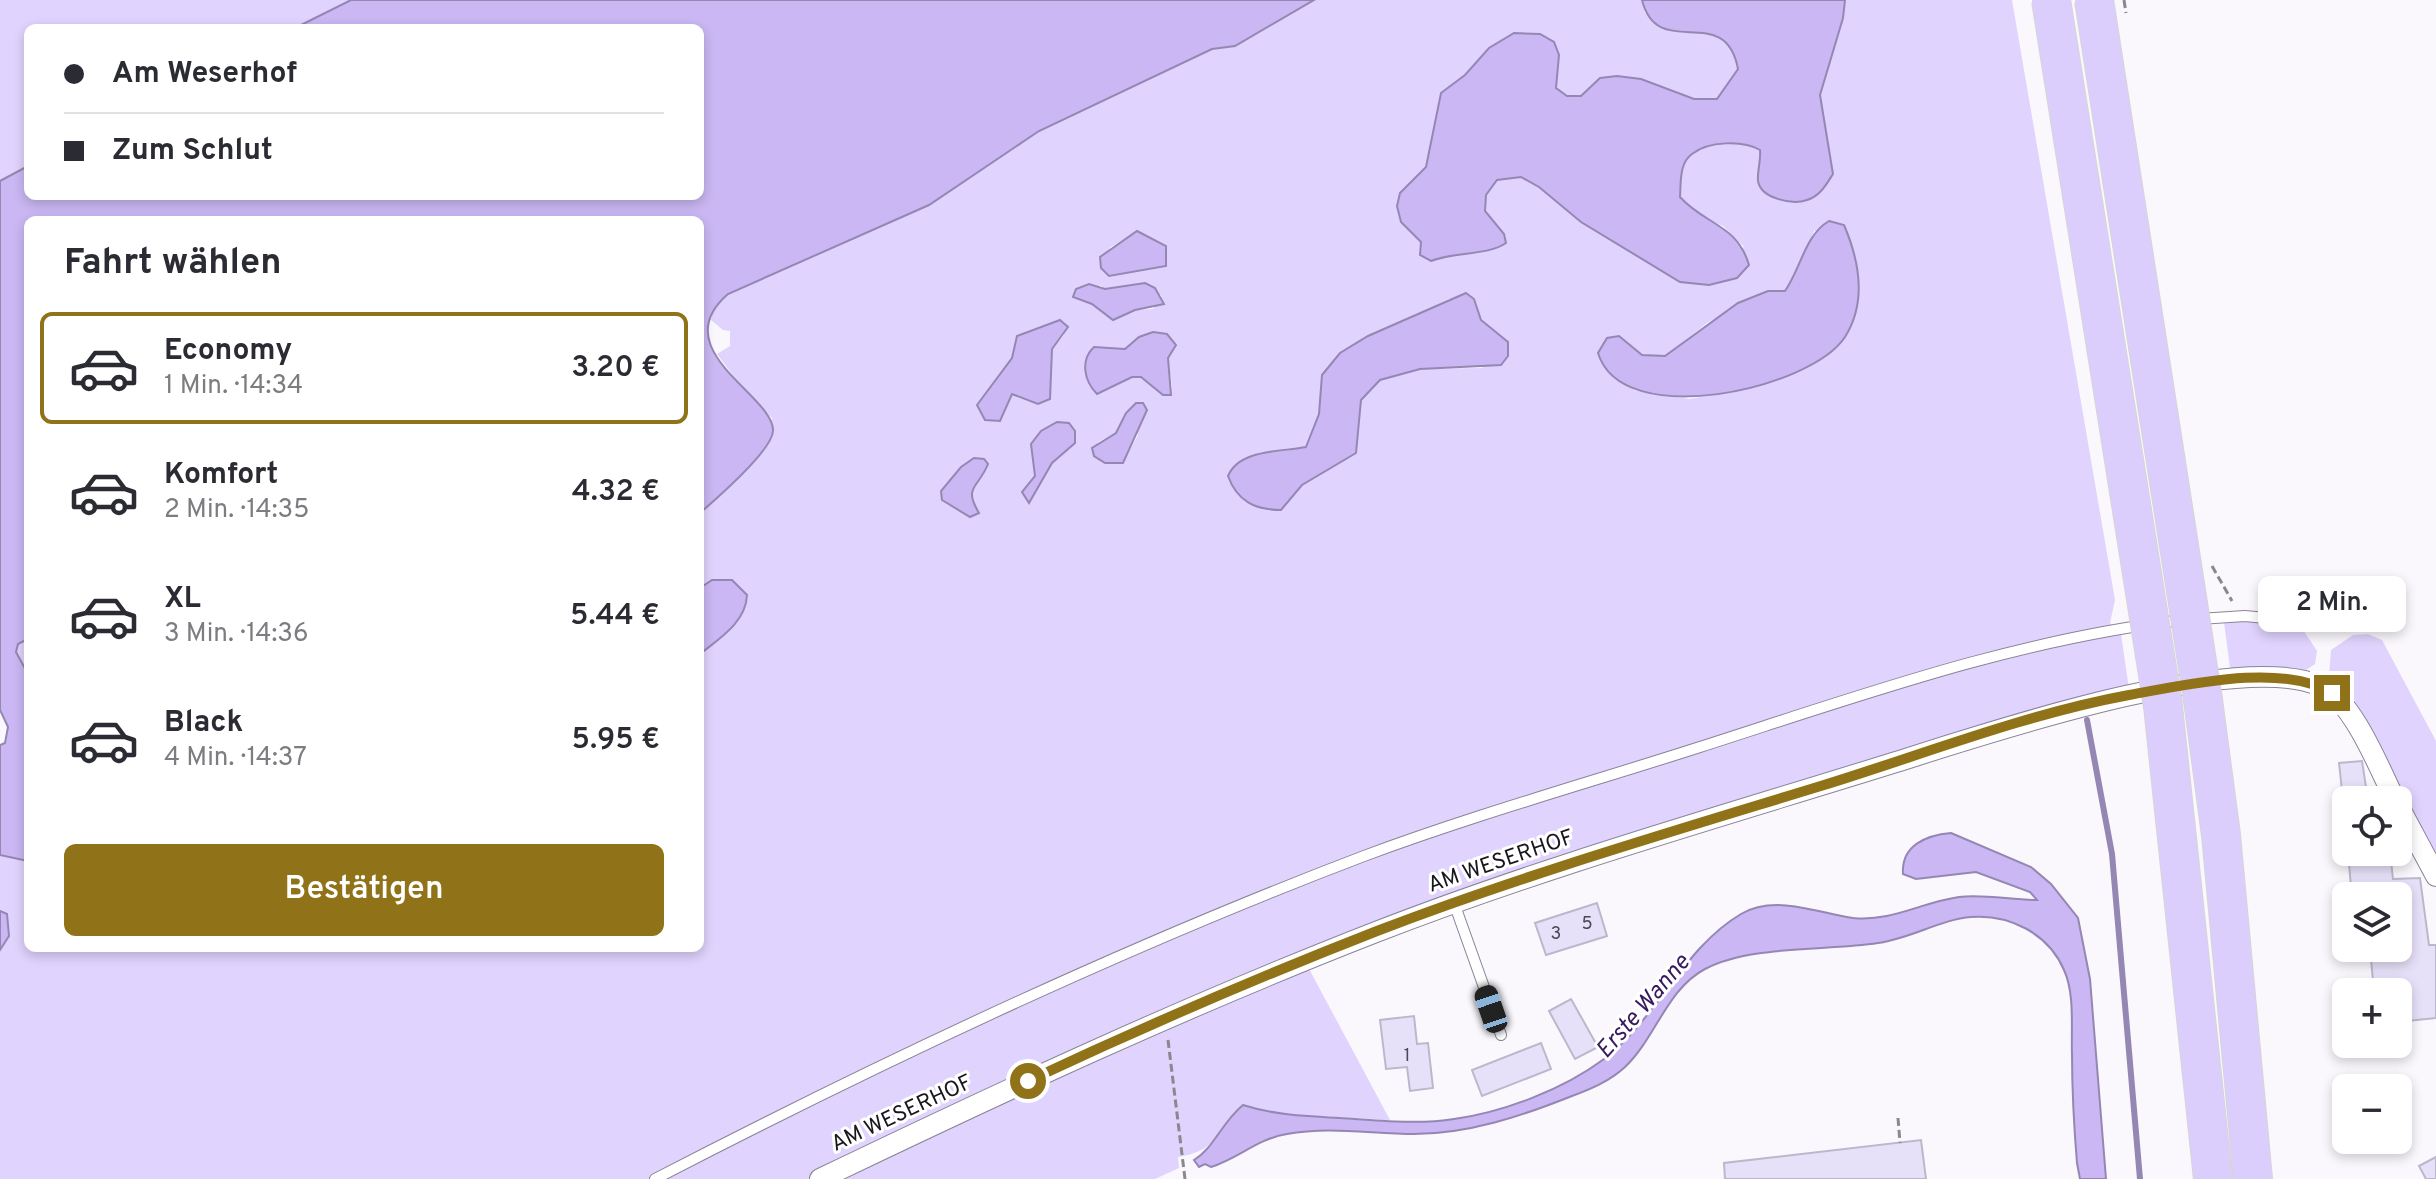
<!DOCTYPE html>
<html lang="de">
<head>
<meta charset="utf-8">
<style>
	body { margin:0; font-family:Overpass,sans-serif; background:#f2f2f3; color:#2b2b33; height:100vh; display:flex; flex-direction:column; font-size:30px; white-space:nowrap }
	* { box-sizing:border-box; margin:0 }
	p { font-size:26px; color:#7c7c81 }
	.icon { flex:none; width:44px; height:44px; fill:none; stroke:currentColor; stroke-width:2; stroke-linecap:round; stroke-linejoin:round }
	.map { position:relative; flex:1; overflow:hidden }
	.side { position:absolute; left:24px; top:216px; width:680px; height:736px; display:flex; flex-direction:column; background:#fff; border-radius:12px; box-shadow:0 4px 12px #0003 }
	.side>* { flex:none }
	.banner { position:absolute; left:24px; top:24px; width:680px; height:176px; border-radius:12px; box-shadow:0 4px 12px #0003; display:grid; align-content:center; height:176px; padding:0 40px; background:#fff }
	.tools { position:absolute; left:2332px; top:786px; display:grid; gap:16px }
	.tools a { display:grid; place-items:center; width:80px; height:80px; border-radius:12px; background:#fff; box-shadow:0 4px 12px #0003; font-size:40px }
	.end { position:absolute; width:36px; height:36px; margin:-18px; border:10px solid #907218; background:#fff; box-shadow:0 0 0 4px #fff }
	.from { border-radius:50% }
	.bubble { position:absolute; height:56px; border-radius:12px; background:#fff; box-shadow:0 4px 12px #0003; font-size:26px; font-weight:600; line-height:56px; text-align:center }
	.car { position:absolute; width:24px; height:48px; margin:-24px -12px; border-radius:10px; box-shadow:0 0 6px 2px #0007; background:linear-gradient(#222 24%,#8ab4d8 0 40%,#222 0 76%,#8ab4d8 0 86%,#222 0) }
	.banner b { display:flex; align-items:center; gap:28px; height:76px; font-size:30px }
	.banner b+b { border-top:2px solid #e1e1e2 }
	.banner i { width:20px; height:20px; background:#2b2b33 }
	ul { padding:0; list-style:none }
	li { display:flex; align-items:center; gap:24px; height:112px; margin:0 16px 12px; padding:0 24px; border:4px solid transparent; border-radius:12px }
	li div { flex:1 }
	li b { display:block; font-size:30px }
	li em { font-style:normal; font-weight:600 }
	li.active { border-color:#907218 }
	li>.icon { width:72px; height:72px; stroke-width:1.5 }
	h2 { padding:0 40px; font-size:36px; line-height:96px }
	.button { display:flex; gap:16px; margin-top:auto; padding:16px 40px }
	.button a { flex:1; height:92px; border-radius:12px; background:#907218; color:#fff; font-size:32px; font-weight:600; line-height:92px; text-align:center }
	.map>svg:first-child { display:block }
	.green { fill:#e0d3fd; fill-rule:evenodd }
	.water { fill:#cab7f3; stroke:#9587b3; stroke-width:2 }
	.lines { fill:none; stroke-linecap:round; stroke-linejoin:round }
	.stream { stroke:#9587b3; stroke-width:6 }
	.building { fill:#e7e0f9; stroke:#bdb7cb; stroke-width:2 }
	.service-casing { stroke:#898497; stroke-width:12 }
	.minor-casing { stroke:#898497; stroke-width:22 }
	.motorway-casing { stroke:#d5d5d6; stroke-width:40 }
	.path { stroke:#8a888e; stroke-width:3; stroke-dasharray:8 4; stroke-linecap:butt }
	.service { stroke:#fff; stroke-width:10 }
	.minor { stroke:#fff; stroke-width:20 }
	.motorway { stroke:#dccefc; stroke-width:38 }
	.motorway-bridge-casing { stroke:#d5d5d6; stroke-width:40; stroke-linecap:butt }
	.motorway-bridge { stroke:#dccefc; stroke-width:38 }
	.route { stroke:#907218; stroke-width:10 }
	.labels { text-anchor:middle; dominant-baseline:central; stroke-width:6; stroke-linejoin:round; paint-order:stroke }
	.number-label { font-size:18px; fill:#4c4854 }
	.street-label { font-size:22px; fill:#18161d; stroke:#fff }
	.water-label { font-size:24px; font-style:italic; fill:#371a5e; stroke:#fff }
</style>
</head>
<body>
<div class="map">
<svg width="2436" height="1179" viewBox="0 0 2436 1179">
	<rect width="100%" height="100%" fill="#faf8fd"/>
	<path class="green" d="M0,0H351L295,28H28V166L0,181Z
		M1314,0H1642L1645,13L1683,33L1705,28L1721,36L1735,54L1738,69L1717,99H1694L1641,79L1600,78L1581,96H1567L1556,88L1559,55L1489,48L1465,75L1441,93L1426,167L1400,193L1431,261L1451,252L1506,243L1505,234L1485,211L1486,195L1496,180L1521,177L1539,187L1581,222L1680,282L1744,247L1723,226L1694,213L1680,197C1681,183 1679,163 1692,154C1708,141 1743,140 1760,150L1758,182L1833,174L1820,95L1843,18L1845,0H2012L2115,600L2110,623L2121,634L2129,689L1240,980L1157,1012L809,1179H0V950L9,935L7,914L0,911V855L28,861V948H700V654C719,638 746,622 747,595L732,580H712L700,588V513L761,454L772,418L749,397L717,354L730,346V331L723,330L711,320L714,306L728,294L929,205L1039,131L1212,49L1235,46ZM1815,229L1816,363L1742,390L1689,399L1633,390L1642,355L1665,356L1707,323L1768,291H1785L1799,270ZM1137,232L1166,266L1131,270L1109,248ZM1145,283L1162,296L1153,309L1135,310L1113,320L1092,304L1100,285L1105,289ZM1449,299H1474L1481,320L1508,342L1482,368L1420,369L1380,380L1361,399L1356,453L1302,485L1281,510C1252,510 1243,499 1228,476C1239,449 1281,452 1306,447L1319,414L1322,375L1399,324ZM1060,320L1064,335L1052,349L1038,404L1012,394L1000,421L986,420L977,405L1012,358L1017,336ZM1094,347L1168,357L1172,388L1163,395L1142,377H1132L1097,394C1081,379 1086,365 1094,347ZM1126,412L1138,435L1123,463L1098,442L1116,433ZM1057,422L1069,423L1075,443L1052,463L1029,503L1022,492L1036,476L1031,443L1041,431ZM974,458L984,474L971,491L970,499L976,507L970,517L942,500L941,491L961,466Z
		M2234,620L2302,628L2317,651L2315,664L2306,670L2231,676L2224,622Z
		M2368,634L2382,640L2436,741V859L2342,685L2329,677L2331,650L2353,635Z
		M28,639V674L16,652L18,644Z
		M1308,967L1390,1120L1266,1113L1243,1105C1212,1130 1222,1150 1178,1157L1179,1168L1155,1179H845L1160,1027Z"/>
	<path class="water" d="M351,0H1314L1235,46L1212,49L1039,131L929,205L728,294C663,350 775,396 773,431C772,451 716,499 700,513V220H28V639L18,644L16,652L28,674V861L0,855V745L5,743L8,727L0,710V181L28,166V196H700V28H295Z
		M1642,0H1845L1843,18L1820,95L1833,174C1826,185 1820,196 1807,200C1793,205 1761,199 1758,181C1757,173 1761,160 1760,150C1743,140 1708,141 1692,154C1679,163 1681,183 1680,197C1705,225 1737,224 1749,265L1737,278L1709,285L1680,282L1581,222L1539,187L1521,177L1497,180L1486,195L1485,211L1504,234L1506,243C1487,256 1456,251 1431,261L1420,255L1421,242L1401,222L1397,206L1400,193L1426,167L1441,93L1465,75L1489,48L1514,33L1540,34L1554,42L1559,55L1556,88L1567,96H1581L1600,78L1617,76L1641,79L1694,99H1717L1738,69C1725,0 1658,63 1642,0Z
		M1829,221L1844,225C1859,260 1867,302 1845,337C1811,389 1622,432 1598,353L1607,338L1619,336L1642,355L1665,356L1738,303L1768,291H1785C1801,268 1805,235 1829,221Z
		M1137,231L1166,246V266L1109,276L1101,268L1100,257Z
		M1145,283L1155,288L1164,304L1135,310L1113,320L1092,304L1073,297L1076,289L1089,284L1105,289Z
		M1466,293L1474,299L1481,320L1508,342V356L1501,365L1420,369L1380,380L1361,400L1356,453L1302,485L1281,510C1255,510 1237,501 1228,476C1239,449 1281,452 1306,447L1319,414L1322,375L1340,353L1368,336Z
		M1060,320L1068,327L1052,349L1050,399L1038,404L1012,394L1000,421L985,420L977,405L1012,358L1017,336Z
		M1153,332L1167,334L1176,345L1168,358L1171,395H1163L1141,377H1132L1097,394C1084,381 1080,360 1094,347L1125,349L1139,337Z
		M1136,403H1143L1147,410L1123,463H1105L1094,456L1092,448L1116,433L1126,413Z
		M1057,422L1069,423L1075,431V443L1052,463L1029,503L1022,492L1035,476L1031,444L1041,431Z
		M974,458L984,459L988,464C978,489 963,486 979,513L970,517L942,500L941,491L961,467Z
		M712,580H732L747,595C746,622 720,638 700,654V588Z
		M1951,833L2031,867L2051,884L2078,918L2090,979L2106,1179H2080L2077,1163C2074,1127 2072,1090 2072,1054C2071,1028 2075,994 2064,970C2048,933 2009,914 1971,917C1942,919 1909,939 1878,943C1826,951 1751,945 1705,969C1667,989 1655,1039 1625,1067C1610,1081 1591,1089 1572,1096C1522,1116 1468,1134 1414,1134C1372,1134 1329,1126 1287,1134C1257,1139 1239,1158 1211,1167L1205,1164L1199,1167L1194,1160C1214,1148 1222,1122 1243,1105C1274,1115 1306,1116 1339,1118C1376,1120 1417,1125 1454,1119C1504,1112 1564,1089 1604,1059C1657,1019 1683,948 1741,914C1775,894 1818,913 1853,918C1892,922 1922,902 1959,897C1985,894 2011,900 2037,900L2030,892L1976,872L1916,879L1903,874C1901,845 1927,835 1951,833Z
		M0,911L7,914L9,936L0,950Z"/>
	<g class="lines">
		<path class="stream" d="M2087,720L2112,854L2140,1179"/>
	</g>
	<path class="building" d="M2362,761L2368,800H2343L2339,763Z
		M2348,852H2390L2393,879L2420,878L2429,945H2436V1018L2398,1022V992H2374L2370,948H2398V896H2365L2364,886L2351,887Z
		M1597,903L1607,936L1546,955L1535,923Z
		M1571,999L1598,1047L1575,1059L1549,1011Z
		M1414,1016L1417,1044L1428,1043L1433,1088L1410,1091L1407,1067L1386,1069L1380,1020Z
		M1541,1043L1551,1069L1482,1096L1472,1070Z
		M1921,1140L1926,1179H1725L1724,1163Z
		M2436,1157V1179H2426L2419,1166Z"/>
	<g class="lines">
		<g class="service-casing">
			<path id="service" d="M2199,619L2245,616L2328,624
				M1454,903L1501,1035
				M655,1179C885,1060 1122,948 1364,856C1474,815 1588,783 1700,747C1859,696 2017,639 2183,620"/>
		</g>
		<g class="minor-casing">
			<path id="minor" d="M2398,805L2436,876
				M820,1179C1003,1091 1186,1006 1376,932C1546,866 1723,816 1896,762C1985,734 2237,649 2320,686C2353,700 2379,768 2395,800"/>
		</g>
		<g class="motorway-casing">
			<path id="motorway" d="M2203,700L2221,835L2253,1179
				M2163,706L2213,1179"/>
		</g>
		<path class="path" d="M2124,0L2126,13
			M2212,566L2232,601
			M1168,1040L1185,1179
			M1898,1118L1900,1143"/>
		<use href="#service" class="service"/>
		<use href="#minor" class="minor"/>
		<use href="#motorway" class="motorway"/>
		<g class="motorway-bridge-casing">
			<path id="motorway-bridge" d="M2051,0L2163,706
				M2094,0L2203,700"/>
		</g>
		<use href="#motorway-bridge" class="motorway-bridge"/>
	</g>
	<g class="lines">
		<path class="route" d="M1028,1081C1143,1027 1259,977 1377,931C1523,875 1674,831 1824,785C1924,754 2026,714 2129,695C2186,685 2281,662 2332,693"/>
	</g>
	<g class="labels">
		<g class="number-label">
			<text x="1587" y="924">5</text>
			<text x="1556" y="934">3</text>
			<text x="1407" y="1056">1</text>
		</g>
		<g class="street-label">
			<text transform="translate(1501 862) rotate(-19)">AM WESERHOF</text>
			<text transform="translate(902 1114) rotate(-25)">AM WESERHOF</text>
		</g>
		<g class="water-label">
			<text transform="translate(1644 1007) rotate(-49)">Erste Wanne</text>
		</g>
	</g>
</svg>
<div class="tools">
<a><svg class="icon" aria-label="locate" viewBox="0 0 24 24"><circle cx="12" cy="12" r="6"/><path d="M12 2v4M12 18v4M2 12h4M18 12h4"/></svg></a>
<a><svg class="icon" aria-label="layers" viewBox="0 0 24 24"><path d="M12 4l9 5-9 5-9-5zM3 14l9 5 9-5"/></svg></a>
<a>+</a>
<a>−</a>
</div>
<i class="end from" style="left:1028px;top:1081px"></i>
<i class="end" style="left:2332px;top:693px"></i>
<div class="bubble" style="left:2258px;top:576px;width:148px">2 Min.</div>
<i class="car" style="left:1491px;top:1009px;rotate:341deg"></i>
<div class="banner">
<b><i class="from"></i>Am Weserhof</b>
<b><i></i>Zum Schlut</b>
</div>
<section class="side">
<h2>Fahrt wählen</h2>
<ul>
<li class="active"><svg class="icon" aria-label="car" viewBox="0 0 24 24"><path d="M5 17H2v-5l4-1 3-4h7l3 4 3 1v5h-3M9 17h6M6 11h13"/><circle cx="7" cy="17" r="2"/><circle cx="17" cy="17" r="2"/></svg><div><b>Economy</b><p>1 Min. · 14:34</p></div><em>3.20 €</em></li>
<li><svg class="icon" aria-label="car" viewBox="0 0 24 24"><path d="M5 17H2v-5l4-1 3-4h7l3 4 3 1v5h-3M9 17h6M6 11h13"/><circle cx="7" cy="17" r="2"/><circle cx="17" cy="17" r="2"/></svg><div><b>Komfort</b><p>2 Min. · 14:35</p></div><em>4.32 €</em></li>
<li><svg class="icon" aria-label="car" viewBox="0 0 24 24"><path d="M5 17H2v-5l4-1 3-4h7l3 4 3 1v5h-3M9 17h6M6 11h13"/><circle cx="7" cy="17" r="2"/><circle cx="17" cy="17" r="2"/></svg><div><b>XL</b><p>3 Min. · 14:36</p></div><em>5.44 €</em></li>
<li><svg class="icon" aria-label="car" viewBox="0 0 24 24"><path d="M5 17H2v-5l4-1 3-4h7l3 4 3 1v5h-3M9 17h6M6 11h13"/><circle cx="7" cy="17" r="2"/><circle cx="17" cy="17" r="2"/></svg><div><b>Black</b><p>4 Min. · 14:37</p></div><em>5.95 €</em></li>
</ul>
<div class="button"><a>Bestätigen</a></div>
</section>
</div>
</body>
</html>
